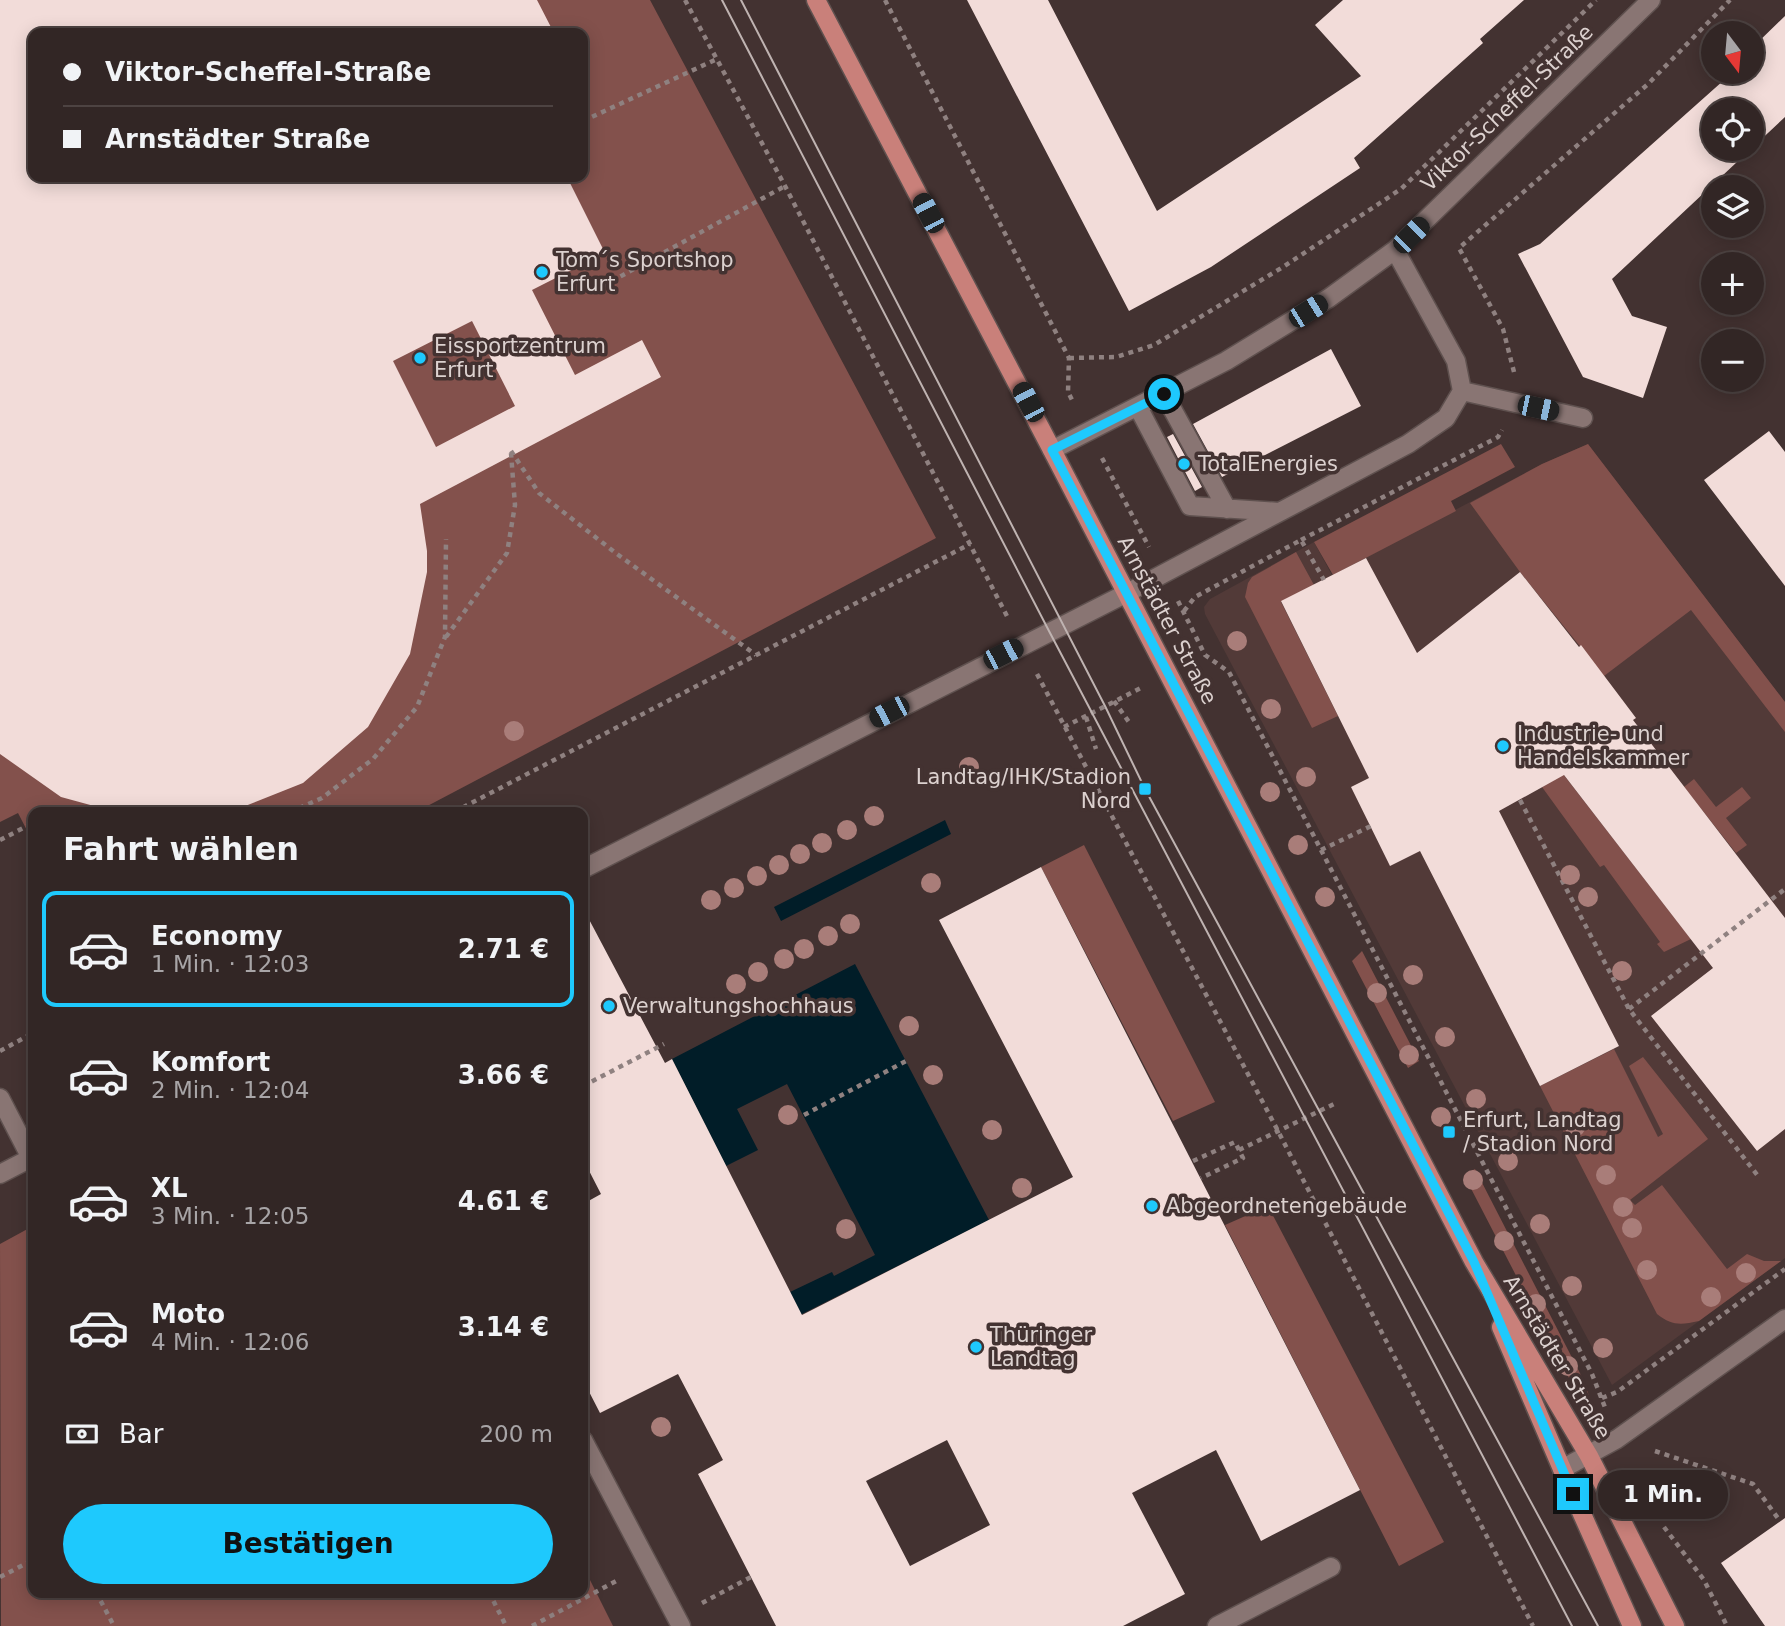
<!DOCTYPE html>
<html lang="de">
<head>
<meta charset="utf-8">
<style>
	body { margin:0; font-family:"DejaVu Sans",sans-serif; background:#3a2e2d; color:#f1f3f6; height:100vh; display:flex; flex-direction:column; font-size:26px; white-space:nowrap }
	* { box-sizing:border-box; margin:0 }
	p { font-size:23px; color:#a8a5a7 }
	.icon { flex:none; width:38px; height:38px; fill:none; stroke:currentColor; stroke-width:2; stroke-linecap:round; stroke-linejoin:round }
	.map { position:relative; flex:1; overflow:hidden }
	.details { position:absolute; left:28px; top:807px; width:560px; height:791px; display:flex; flex-direction:column; background:#322625; border-radius:14px; box-shadow:0 4px 18px #0003,0 0 0 2px #4d4342 }
	.details>* { flex:none }
	.guide { position:absolute; left:28px; top:28px; width:560px; height:154px; border-radius:14px; box-shadow:0 4px 18px #0003,0 0 0 2px #4d4342; display:grid; align-content:center; height:154px; padding:0 35px; background:#322625 }
	.needle { width:46px; rotate:164deg }
	.fabs { position:absolute; left:1701px; top:21px; display:grid; gap:14px }
	.fabs a { display:grid; place-items:center; width:63px; height:63px; border-radius:50%; background:#322625; box-shadow:0 4px 18px #0003,0 0 0 2px #4d4342; font-size:35px }
	.end { position:absolute; width:32px; height:32px; margin:-16px; border:9px solid #1ec9fd; background:#111; box-shadow:0 0 0 4px #111 }
	.from { border-radius:50% }
	.bubble { position:absolute; height:49px; border-radius:24px; background:#322625; box-shadow:0 4px 18px #0003,0 0 0 2px #4d4342; font-size:23px; font-weight:700; line-height:49px; text-align:center }
	.car { position:absolute; width:21px; height:42px; margin:-21px -10px; border-radius:9px; box-shadow:0 0 5px 2px #0007; background:linear-gradient(#222 24%,#8ab4d8 0 40%,#222 0 76%,#8ab4d8 0 86%,#222 0) }
	.guide b { display:flex; align-items:center; gap:24px; height:66px; font-size:26px }
	.guide b+b { border-top:2px solid #4d4342 }
	.guide i { width:18px; height:18px; background:#f1f3f6 }
	ul { padding:0; list-style:none }
	li { display:flex; align-items:center; gap:21px; height:116px; margin:0 14px 10px; padding:0 21px; border:4px solid transparent; border-radius:14px }
	li div { flex:1 }
	li b { display:block; font-size:26px }
	li em { font-style:normal; font-weight:700 }
	li.selected { border-color:#1ec9fd }
	li>.icon { width:63px; height:63px; stroke-width:1.5 }
	h2 { padding:0 35px; font-size:32px; line-height:84px }
	.pay { display:flex; align-items:center; gap:18px; height:77px; padding:0 35px; font-size:26px }
	.pay p { margin-inline-start:auto }
	.action { display:flex; gap:14px; margin-top:auto; padding:14px 35px }
	.action a { flex:1; height:80px; border-radius:42px; background:#1ec9fd; color:#111; font-size:28px; font-weight:700; line-height:80px; text-align:center }
	.map>svg:first-child { display:block }
	.built { fill:#523a38 }
	.green { fill:#83514c; fill-rule:evenodd }
	.water { fill:#011d28 }
	.building { fill:#f2dcd9; fill-rule:evenodd }
	.lines { fill:none; stroke-linecap:round; stroke-linejoin:round }
	.minor-casing { stroke:#5f514f; stroke-width:21 }
	.major-casing { stroke:#5f514f; stroke-width:21 }
	.path { stroke:#8f8180; stroke-width:4.5; stroke-dasharray:5 5; stroke-linecap:butt }
	.minor { stroke:#897573; stroke-width:18 }
	.major { stroke:#c9807a; stroke-width:18 }
	.tram { stroke:#bfb3b1; stroke-width:2 }
	.tree { fill:#a97d79 }
	.route { stroke:#1ec9fd; stroke-width:9 }
	.poi-dot { fill:#1ec9fd; stroke:#433231; stroke-width:2.5 }
	.labels { text-anchor:middle; dominant-baseline:central; stroke-width:7; stroke-linejoin:round; paint-order:stroke }
	.street-label { font-size:21px; fill:#dcd1cf; stroke:#433231 }
	.poi-label { font-size:21px; fill:#dcd1cf; stroke:#433231; text-anchor:start }
</style>
</head>
<body>
<div class="map">
<svg width="1785" height="1626" viewBox="0 0 1785 1626">
	<rect width="100%" height="100%" fill="#433231"/>
	<path class="built" d="M1588,444L1785,702V1258L1612,1385L1205,614L1204,607L1210,599L1314,542L1332,575L1542,464Z"/>
	<path class="green" d="M0,0H650L936,538L416,812H33V842L18,813L0,822ZM33,33H583V177H33Z
		M1501,444L1515,467L1451,501L1456,511L1333,575L1314,542Z
		M1588,444L1785,702V732L1691,610L1604,676L1520,572L1470,503L1542,464Z
		M1296,552L1314,585L1281,602L1338,716L1312,728L1245,597L1248,583L1252,577Z
		M1563,774L1691,939L1664,952L1657,944L1660,942L1604,865L1600,867L1542,787Z
		M1694,779L1716,807L1742,787L1751,798L1726,818L1747,845L1736,853L1684,787Z
		M1084,845L1215,1102L1173,1121L1041,867Z
		M1362,951L1419,1061L1408,1068L1352,961Z
		M1614,1049L1658,1137L1663,1134L1629,1066L1643,1057L1708,1139L1630,1200L1635,1205L1662,1185L1727,1269L1747,1254L1764,1261H1781L1699,1321C1681,1325 1672,1326 1657,1314L1540,1086Z
		M1475,1169L1583,1379L1593,1407H1584L1464,1175Z
		M1268,1206L1444,1542L1399,1566L1225,1225Z
		M33,1226V1592H583V1566L613,1626H1L0,1244Z"/>
	<path class="water" d="M945,820L951,834L781,921L774,907Z
		M855,964L989,1220L800,1315L790,1292L832,1272L834,1276L875,1255L787,1084L737,1109L758,1150L726,1166L672,1059Z"/>
	<path class="building" d="M0,0H537L554,33H33V177H567L605,253L532,290L575,375L642,340L661,377L420,504L427,551V572L410,654L368,727L303,783L230,812H116L61,797L0,754ZM472,321L515,406L436,447L393,361Z
		M967,0H1048L1157,211L1361,76L1315,25L1343,0H1524L1480,39L1483,43L1354,158L1360,168L1211,267L1129,311Z
		M1785,16V117L1612,279L1632,316L1667,327L1643,398L1583,377L1518,254L1540,244L1733,72H1752V48ZM1713,110H1752V149H1713Z
		M1331,349L1361,406L1222,477L1193,424Z
		M1769,431L1785,452V586L1704,480Z
		M1173,434L1202,487L1195,491L1167,437Z
		M1366,558L1417,653L1520,572L1579,647L1581,645L1636,718L1633,720L1785,918V1129L1757,1151L1651,1016L1713,968L1564,775L1499,811L1619,1046L1540,1086L1420,851L1390,866L1351,787L1369,778L1281,601Z
		M1041,867L1360,1490L1261,1541L1216,1450L1132,1493L1185,1594L1123,1626H776L698,1474L723,1460L678,1374L600,1413L583,1380V1204L601,1194L583,1159V908L665,1063L672,1059L802,1315L1073,1177L939,920ZM947,1440L990,1525L910,1566L866,1481Z
		M1785,1518V1626H1765L1721,1563Z"/>
	<g class="lines">
		<g class="minor-casing">
			<path id="minor" d="M1462,391L1583,418
				M1164,394L1227,509
				M1138,407L1190,506L1279,512
				M1052,450L1226,361L1329,298L1395,250L1651,0
				M583,869L1127,593L1408,444L1446,418L1462,391L1456,361L1395,250
				M0,1098L31,1158
				M0,1174L33,1157
				M583,1440L681,1626
				M1562,1469L1617,1439L1785,1319
				M1217,1626L1331,1567"/>
		</g>
		<g class="major-casing">
			<path id="major" d="M816,0L1052,450L1474,1262L1589,1456L1675,1626
				M1501,1327L1562,1469L1632,1626"/>
		</g>
		<path class="path" d="M685,0L785,186L1009,620
			M885,0L1069,358L1068,392L1074,404
			M583,121L717,59
			M603,286L785,186
			M1069,358L1116,357L1154,345L1283,267L1401,189L1596,0
			M1514,372L1503,329L1459,248L1648,84L1730,0
			M511,451L539,493L617,554L756,655
			M1102,458L1149,547
			M1301,540L1498,437L1502,430
			M1178,601L1205,655L1229,672L1592,1374L1606,1410
			M1184,611L1195,597L1301,540L1324,580
			M446,637L507,553L515,505L511,453
			M1037,674L1278,1131L1533,1626
			M1114,701L1131,725
			M1086,717L1096,749
			M1064,727L1141,688
			M1520,800L1629,1009L1758,1176
			M290,812L322,798L373,759L417,707L445,637L446,539
			M454,812L970,544
			M0,840L33,823
			M1321,850L1371,826
			M1629,1009L1785,889
			M0,1051L33,1033
			M583,1086L664,1044
			M804,1115L906,1061
			M1239,1150L1334,1104
			M1193,1161L1235,1142L1243,1158L1201,1178
			M1602,1398L1617,1392L1785,1269
			M1655,1451L1753,1484L1780,1521
			M1664,1527L1704,1580L1727,1626
			M0,1577L33,1560
			M96,1592L114,1626
			M489,1592L506,1626
			M702,1603L751,1577
			M532,1626L620,1579"/>
		<use href="#minor" class="minor"/>
		<use href="#major" class="major"/>
		<path class="tram" d="M722,0L1049,631L1572,1626
			M741,0L1105,706L1145,789L1598,1626"/>
	</g>
	<g class="tree">
		<circle cx="1237" cy="641" r="10"/>
		<circle cx="1271" cy="709" r="10"/>
		<circle cx="514" cy="731" r="10"/>
		<circle cx="969" cy="767" r="10"/>
		<circle cx="1306" cy="777" r="10"/>
		<circle cx="1270" cy="792" r="10"/>
		<circle cx="874" cy="816" r="10"/>
		<circle cx="847" cy="830" r="10"/>
		<circle cx="822" cy="843" r="10"/>
		<circle cx="1298" cy="845" r="10"/>
		<circle cx="800" cy="854" r="10"/>
		<circle cx="779" cy="865" r="10"/>
		<circle cx="1570" cy="875" r="10"/>
		<circle cx="757" cy="876" r="10"/>
		<circle cx="931" cy="883" r="10"/>
		<circle cx="734" cy="888" r="10"/>
		<circle cx="1325" cy="897" r="10"/>
		<circle cx="1588" cy="897" r="10"/>
		<circle cx="711" cy="900" r="10"/>
		<circle cx="850" cy="924" r="10"/>
		<circle cx="828" cy="936" r="10"/>
		<circle cx="804" cy="949" r="10"/>
		<circle cx="784" cy="959" r="10"/>
		<circle cx="1622" cy="971" r="10"/>
		<circle cx="758" cy="972" r="10"/>
		<circle cx="1413" cy="975" r="10"/>
		<circle cx="736" cy="984" r="10"/>
		<circle cx="1377" cy="993" r="10"/>
		<circle cx="909" cy="1026" r="10"/>
		<circle cx="1445" cy="1037" r="10"/>
		<circle cx="1409" cy="1055" r="10"/>
		<circle cx="933" cy="1075" r="10"/>
		<circle cx="1476" cy="1099" r="10"/>
		<circle cx="788" cy="1115" r="10"/>
		<circle cx="1441" cy="1117" r="10"/>
		<circle cx="1575" cy="1127" r="10"/>
		<circle cx="992" cy="1130" r="10"/>
		<circle cx="1508" cy="1161" r="10"/>
		<circle cx="1606" cy="1175" r="10"/>
		<circle cx="1473" cy="1180" r="10"/>
		<circle cx="1022" cy="1188" r="10"/>
		<circle cx="1623" cy="1207" r="10"/>
		<circle cx="1540" cy="1224" r="10"/>
		<circle cx="1632" cy="1228" r="10"/>
		<circle cx="846" cy="1229" r="10"/>
		<circle cx="1504" cy="1241" r="10"/>
		<circle cx="1647" cy="1270" r="10"/>
		<circle cx="1746" cy="1273" r="10"/>
		<circle cx="1572" cy="1286" r="10"/>
		<circle cx="1711" cy="1297" r="10"/>
		<circle cx="1536" cy="1304" r="10"/>
		<circle cx="1603" cy="1348" r="10"/>
		<circle cx="1568" cy="1366" r="10"/>
		<circle cx="661" cy="1427" r="10"/>
	</g>
	<g class="lines">
		<path class="route" d="M1164,394L1052,450L1474,1262L1573,1494"/>
	</g>
	<g class="poi-dot">
		<circle cx="542" cy="272" r="7"/>
		<circle cx="420" cy="358" r="7"/>
		<circle cx="1184" cy="464" r="7"/>
		<circle cx="1503" cy="746" r="7"/>
		<rect x="1138" y="782" width="14" height="14" rx="3.5"/>
		<circle cx="609" cy="1006" r="7"/>
		<rect x="1442" y="1125" width="14" height="14" rx="3.5"/>
		<circle cx="1152" cy="1206" r="7"/>
		<circle cx="976" cy="1347" r="7"/>
	</g>
	<g class="labels">
		<g class="street-label">
			<text transform="translate(1507 108) rotate(-44)">Viktor-Scheffel-Straße</text>
			<text transform="translate(1167 620) rotate(62)">Arnstädter Straße</text>
			<text transform="translate(1557 1357) rotate(59)">Arnstädter Straße</text>
		</g>
		<g class="poi-label">
			<text x="556" y="260">Tom´s Sportshop<tspan x="556" dy="24">Erfurt</tspan></text>
			<text x="434" y="346">Eissportzentrum<tspan x="434" dy="24">Erfurt</tspan></text>
			<text x="1198" y="464">TotalEnergies</text>
			<text x="1517" y="734">Industrie- und<tspan x="1517" dy="24">Handelskammer</tspan></text>
			<text x="1131" y="777" text-anchor="end">Landtag/IHK/Stadion<tspan x="1131" dy="24">Nord</tspan></text>
			<text x="623" y="1006">Verwaltungshochhaus</text>
			<text x="1463" y="1120">Erfurt, Landtag<tspan x="1463" dy="24">/ Stadion Nord</tspan></text>
			<text x="1166" y="1206">Abgeordnetengebäude</text>
			<text x="990" y="1335">Thüringer<tspan x="990" dy="24">Landtag</tspan></text>
		</g>
	</g>
</svg>
<div class="fabs">
<a><svg class="needle" viewBox="-14 -14 28 28"><path d="M0-13l5 13h-10z" fill="#e53935"/><path d="M0 13l5-13h-10z" fill="#a8a5a7"/></svg></a>
<a><svg class="icon" aria-label="locate" viewBox="0 0 24 24"><circle cx="12" cy="12" r="6"/><path d="M12 2v4M12 18v4M2 12h4M18 12h4"/></svg></a>
<a><svg class="icon" aria-label="layers" viewBox="0 0 24 24"><path d="M12 4l9 5-9 5-9-5zM3 14l9 5 9-5"/></svg></a>
<a>+</a>
<a>−</a>
</div>
<i class="end from" style="left:1164px;top:394px"></i>
<i class="end" style="left:1573px;top:1494px"></i>
<div class="bubble" style="left:1598px;top:1470px;width:130px">1 Min.</div>
<i class="car" style="left:928px;top:213px;rotate:332deg"></i>
<i class="car" style="left:1411px;top:235px;rotate:45deg"></i>
<i class="car" style="left:1308px;top:311px;rotate:58deg"></i>
<i class="car" style="left:1028px;top:402px;rotate:332deg"></i>
<i class="car" style="left:1538px;top:408px;rotate:102deg"></i>
<i class="car" style="left:1003px;top:654px;rotate:63deg"></i>
<i class="car" style="left:889px;top:712px;rotate:243deg"></i>
<div class="guide">
<b><i class="from"></i>Viktor-Scheffel-Straße</b>
<b><i></i>Arnstädter Straße</b>
</div>
<section class="details">
<h2>Fahrt wählen</h2>
<ul>
<li class="selected"><svg class="icon" aria-label="car" viewBox="0 0 24 24"><path d="M5 17H2v-5l4-1 3-4h7l3 4 3 1v5h-3M9 17h6M6 11h13"/><circle cx="7" cy="17" r="2"/><circle cx="17" cy="17" r="2"/></svg><div><b>Economy</b><p>1 Min. · 12:03</p></div><em>2.71 €</em></li>
<li><svg class="icon" aria-label="car" viewBox="0 0 24 24"><path d="M5 17H2v-5l4-1 3-4h7l3 4 3 1v5h-3M9 17h6M6 11h13"/><circle cx="7" cy="17" r="2"/><circle cx="17" cy="17" r="2"/></svg><div><b>Komfort</b><p>2 Min. · 12:04</p></div><em>3.66 €</em></li>
<li><svg class="icon" aria-label="car" viewBox="0 0 24 24"><path d="M5 17H2v-5l4-1 3-4h7l3 4 3 1v5h-3M9 17h6M6 11h13"/><circle cx="7" cy="17" r="2"/><circle cx="17" cy="17" r="2"/></svg><div><b>XL</b><p>3 Min. · 12:05</p></div><em>4.61 €</em></li>
<li><svg class="icon" aria-label="car" viewBox="0 0 24 24"><path d="M5 17H2v-5l4-1 3-4h7l3 4 3 1v5h-3M9 17h6M6 11h13"/><circle cx="7" cy="17" r="2"/><circle cx="17" cy="17" r="2"/></svg><div><b>Moto</b><p>4 Min. · 12:06</p></div><em>3.14 €</em></li>
</ul>
<div class="pay"><svg class="icon" aria-label="cash" viewBox="0 0 24 24"><path d="M3 7h18v10H3z"/><circle cx="12" cy="12" r="2"/></svg>Bar<p>200 m</p></div>
<div class="action"><a>Bestätigen</a></div>
</section>
</div>
</body>
</html>
